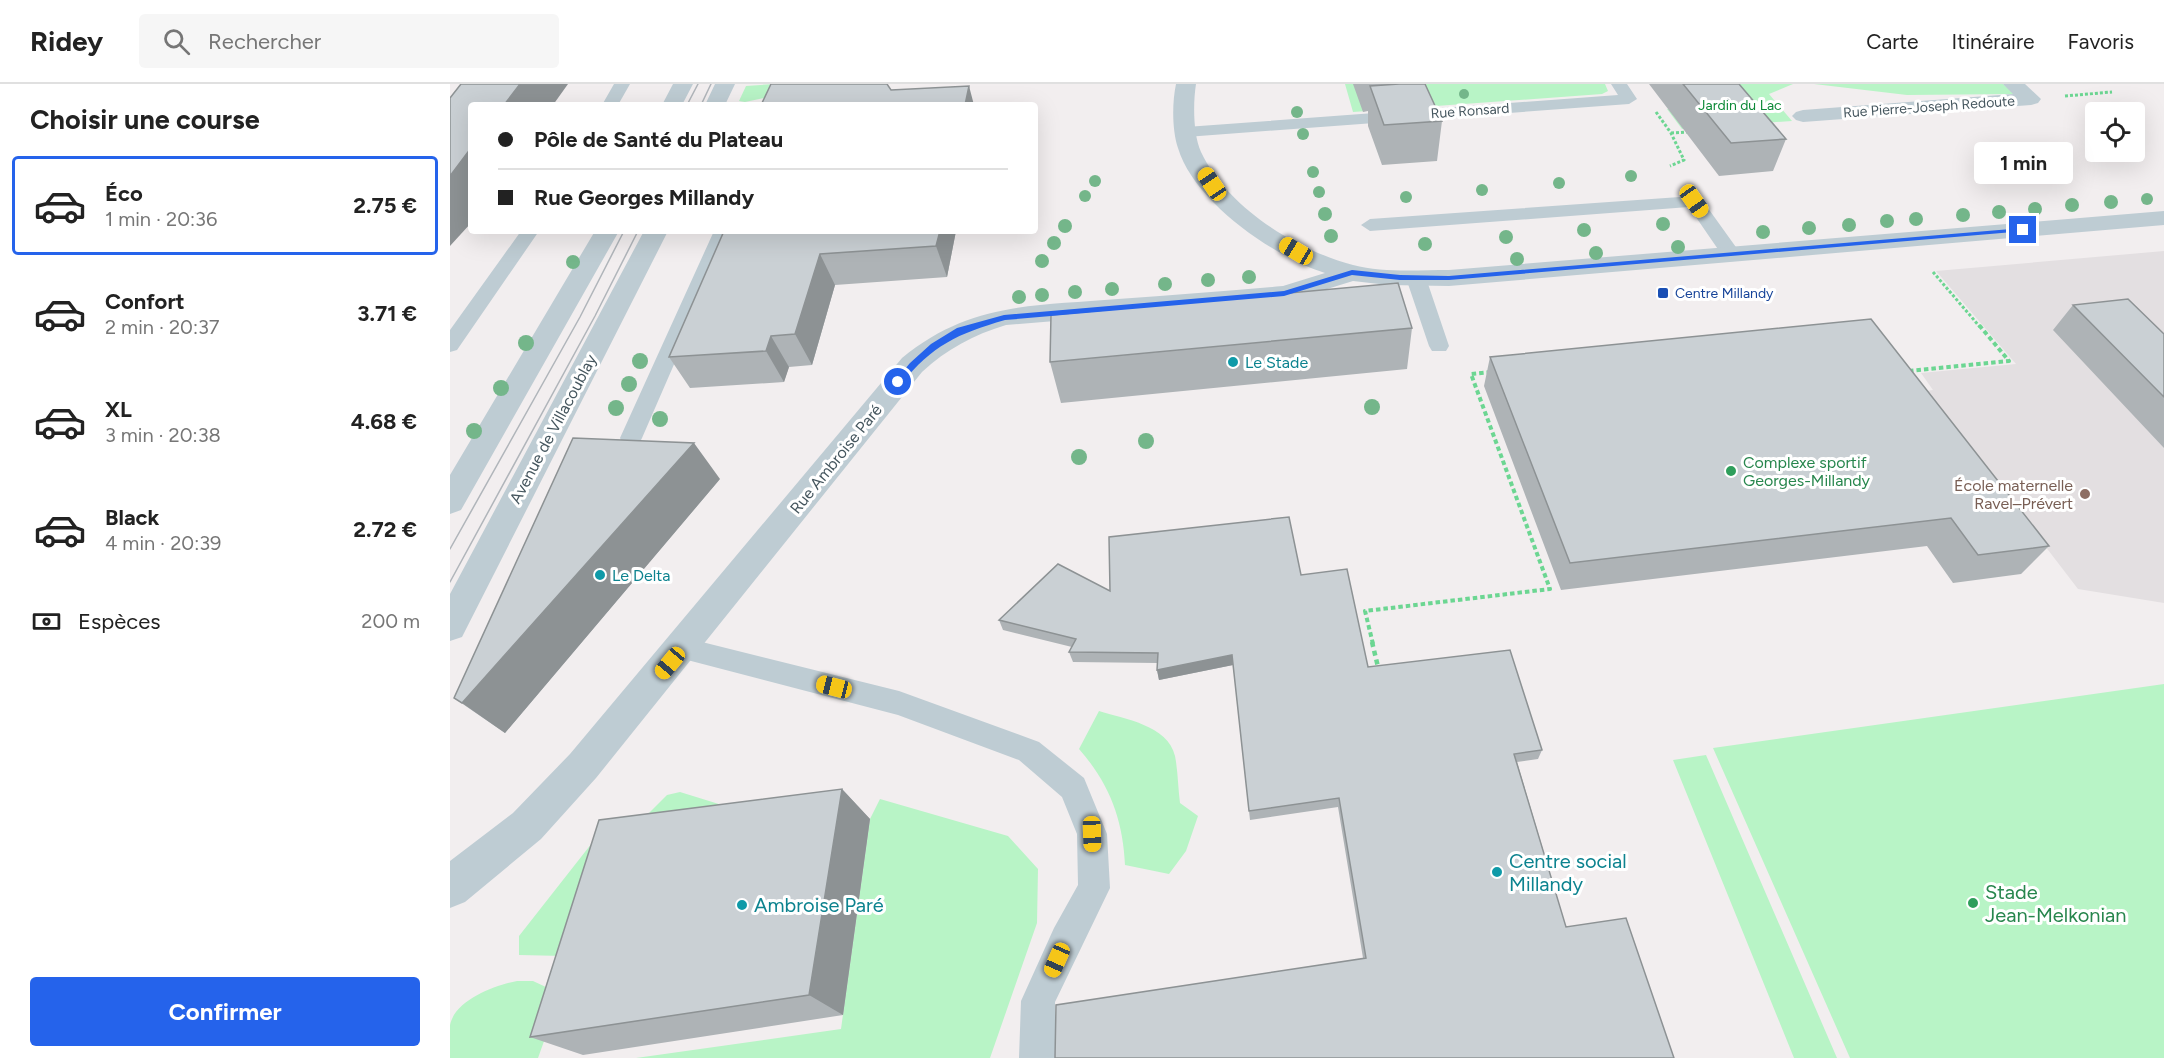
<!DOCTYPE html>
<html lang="fr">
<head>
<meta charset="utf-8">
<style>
	body { margin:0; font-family:Figtree,sans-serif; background:#f6f6f6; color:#222; height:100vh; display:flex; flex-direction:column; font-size:22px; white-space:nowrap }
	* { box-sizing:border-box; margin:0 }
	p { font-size:20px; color:#767676 }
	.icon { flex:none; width:33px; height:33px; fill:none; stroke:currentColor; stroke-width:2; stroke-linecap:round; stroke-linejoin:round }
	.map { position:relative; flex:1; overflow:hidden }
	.details { display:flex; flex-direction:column; background:#fff; width:450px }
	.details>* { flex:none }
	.banner { position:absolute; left:18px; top:18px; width:570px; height:132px; border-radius:6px; box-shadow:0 6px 24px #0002; display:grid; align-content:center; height:132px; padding:0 30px; background:#fff }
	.controls { position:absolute; left:1635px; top:18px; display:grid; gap:12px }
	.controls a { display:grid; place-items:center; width:60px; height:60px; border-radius:6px; background:#fff; box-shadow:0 6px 24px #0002; font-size:30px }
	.end { position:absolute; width:27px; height:27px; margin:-14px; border:8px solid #2563eb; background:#fff; box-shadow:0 0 0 3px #fff }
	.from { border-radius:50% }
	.bubble { position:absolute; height:42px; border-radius:6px; background:#fff; box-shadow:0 6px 24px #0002; font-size:20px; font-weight:700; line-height:42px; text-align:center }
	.car { position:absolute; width:18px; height:36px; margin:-18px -9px; border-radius:8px; box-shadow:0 0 4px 2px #0007; background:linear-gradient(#f5c518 24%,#345 0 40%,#f5c518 0 76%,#345 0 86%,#f5c518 0) }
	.banner b { display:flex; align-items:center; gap:21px; height:57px; font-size:22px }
	.banner b+b { border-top:2px solid #e0e0e0 }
	.banner i { width:15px; height:15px; background:#222 }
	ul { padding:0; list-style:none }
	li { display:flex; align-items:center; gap:18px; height:99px; margin:0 12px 9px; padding:0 18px; border:3px solid transparent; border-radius:6px }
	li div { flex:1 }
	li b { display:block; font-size:22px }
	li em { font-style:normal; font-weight:700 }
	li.on { border-color:#2563eb }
	li>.icon { width:54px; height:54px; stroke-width:1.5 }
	h2 { padding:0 30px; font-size:27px; line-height:72px }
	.pay { display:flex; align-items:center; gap:15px; height:66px; padding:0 30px; font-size:22px }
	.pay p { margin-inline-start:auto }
	.button { display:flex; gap:12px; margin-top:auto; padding:12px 30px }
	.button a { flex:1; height:69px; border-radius:6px; background:#2563eb; color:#fff; font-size:24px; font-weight:700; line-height:69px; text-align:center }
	header { display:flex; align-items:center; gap:36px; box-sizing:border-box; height:84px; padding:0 30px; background:#fff; border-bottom:2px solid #e0e0e0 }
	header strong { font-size:28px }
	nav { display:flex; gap:33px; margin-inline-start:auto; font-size:21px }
	.search { width:420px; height:54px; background:#f6f6f6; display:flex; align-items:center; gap:15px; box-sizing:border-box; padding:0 21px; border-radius:6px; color:#767676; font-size:22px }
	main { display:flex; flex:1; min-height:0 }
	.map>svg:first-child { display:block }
	.education { fill:#e3dfe1 }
	.green { fill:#b8f4c6 }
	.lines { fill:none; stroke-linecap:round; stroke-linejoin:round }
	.path-far2 { stroke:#6cd692; stroke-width:3; stroke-dasharray:3 2; stroke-linecap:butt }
	.path-far1 { stroke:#6cd692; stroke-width:4; stroke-dasharray:4.5 3; stroke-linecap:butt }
	.path { stroke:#6cd692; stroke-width:4.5; stroke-dasharray:5 4; stroke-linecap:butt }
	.service { fill:#beccd3; fill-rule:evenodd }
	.minor { fill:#beccd3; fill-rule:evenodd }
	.tertiary { fill:#beccd3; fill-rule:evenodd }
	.tram { stroke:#b0b5ba; stroke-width:1.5 }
	.tree { fill:#74b68a }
	.wall { fill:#aeb3b6 }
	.shaded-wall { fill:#8d9294 }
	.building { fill:#cad0d4; stroke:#8d9294; stroke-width:1.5 }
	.route { fill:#2563eb }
	.transit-dot { fill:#1a4fb4; stroke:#fff; stroke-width:2 }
	.culture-dot { fill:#0f9aa8; stroke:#fff; stroke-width:2 }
	.leisure-dot { fill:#2e9e5b; stroke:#fff; stroke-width:2 }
	.education-dot { fill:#8d6e63; stroke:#fff; stroke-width:2 }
	.labels { text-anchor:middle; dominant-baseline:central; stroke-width:6; stroke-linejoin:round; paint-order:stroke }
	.far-park-label { font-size:14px; fill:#0c8937; stroke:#fff }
	.far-street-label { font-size:14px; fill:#45565e; stroke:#fff }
	.far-transit-label { font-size:14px; fill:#164399; stroke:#fff; text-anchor:start }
	.culture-label { font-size:16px; fill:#0d838f; stroke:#fff; text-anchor:start }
	.street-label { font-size:16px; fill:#45565e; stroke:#fff }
	.leisure-label { font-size:16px; fill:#27864d; stroke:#fff; text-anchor:start }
	.education-label { font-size:16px; fill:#785e54; stroke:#fff; text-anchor:end }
	.near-culture-label { font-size:20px; fill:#0d838f; stroke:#fff; text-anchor:start }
	.near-leisure-label { font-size:20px; fill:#27864d; stroke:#fff; text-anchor:start }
</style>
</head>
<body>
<header>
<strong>Ridey</strong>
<div class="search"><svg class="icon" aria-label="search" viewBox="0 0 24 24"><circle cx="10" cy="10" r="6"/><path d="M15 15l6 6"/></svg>Rechercher</div>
<nav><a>Carte</a><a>Itinéraire</a><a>Favoris</a></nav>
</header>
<main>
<section class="details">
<h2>Choisir une course</h2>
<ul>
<li class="on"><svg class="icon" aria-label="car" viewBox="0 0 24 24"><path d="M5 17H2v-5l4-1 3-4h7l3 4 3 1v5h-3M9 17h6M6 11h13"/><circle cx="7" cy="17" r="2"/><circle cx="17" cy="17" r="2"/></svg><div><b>Éco</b><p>1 min · 20:36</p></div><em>2.75 €</em></li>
<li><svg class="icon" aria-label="car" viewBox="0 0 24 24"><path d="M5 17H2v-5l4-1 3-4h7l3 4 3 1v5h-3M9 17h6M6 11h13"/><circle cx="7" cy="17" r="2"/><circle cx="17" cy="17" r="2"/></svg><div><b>Confort</b><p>2 min · 20:37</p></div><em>3.71 €</em></li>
<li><svg class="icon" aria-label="car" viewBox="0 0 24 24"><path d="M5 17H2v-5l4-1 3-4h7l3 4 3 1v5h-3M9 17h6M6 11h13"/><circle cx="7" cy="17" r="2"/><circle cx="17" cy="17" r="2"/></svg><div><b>XL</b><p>3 min · 20:38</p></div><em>4.68 €</em></li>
<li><svg class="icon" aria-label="car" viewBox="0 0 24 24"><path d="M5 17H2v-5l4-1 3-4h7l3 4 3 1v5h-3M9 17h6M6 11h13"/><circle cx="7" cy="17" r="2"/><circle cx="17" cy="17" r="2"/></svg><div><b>Black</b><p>4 min · 20:39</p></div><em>2.72 €</em></li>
</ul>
<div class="pay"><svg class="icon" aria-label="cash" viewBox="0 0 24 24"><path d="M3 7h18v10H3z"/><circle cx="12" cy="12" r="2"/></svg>Espèces<p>200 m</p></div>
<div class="button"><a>Confirmer</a></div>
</section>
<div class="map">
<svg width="1714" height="974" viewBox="0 0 1714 974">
	<rect width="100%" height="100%" fill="#f2eeef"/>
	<path class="education" d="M1714,167V519L1628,505L1476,307L1483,306L1471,289L1566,280L1486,187Z"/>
	<path class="green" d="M324,0L362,4L295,18L289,17L296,2Z
		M895,0H1155L1158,7L1152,10L903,28Z
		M1252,0H1343L1319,10L1342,37L1232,45L1217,25L1268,20Z
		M1364,0H1553L1565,10L1457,11Z
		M1714,600V974H1400L1263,664Z
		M649,627C674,635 718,641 725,672C728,687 728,704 730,719L748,732L736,767L719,790L675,781C673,735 659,699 629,665Z
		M1256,671L1387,974H1344L1223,676Z
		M230,708L317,735L194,734L217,711Z
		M430,715L558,752L588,785L587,839L540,974H186L391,945L420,735Z
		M153,745L114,872L69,871V852Z
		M67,897H83L98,904L103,932L88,974H0C0,964 0,951 0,941C5,916 45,901 67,897Z"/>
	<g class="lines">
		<path class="path-far2" d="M1615,12L1662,8
			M1206,28L1221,49L1234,76L1220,82
			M1221,49L1238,48
			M1483,188L1530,243"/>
		<path class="path-far1" d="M1459,287L1559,277L1529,241
			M923,560L915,527L1100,505L1021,290L1041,288"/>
		<path class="path" d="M922,558L929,587"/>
		<path class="service" d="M164,0H180L168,21H152Z
			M1161,0H1177L1187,15L1179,20L736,53L728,48L736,43L1168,11Z
			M1244,112L1250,113L1288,166L1291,170L1288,174H1274L1239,123L920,147L911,141L920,135Z
			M71,147H89L7,266L0,268V246Z
			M264,147H282L192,354L189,360L181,362L173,360L170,354Z
			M966,188L973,190L976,194L999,262L996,267H982L979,262L956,194L959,190Z
			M232,553L449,607L589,658L634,694L657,750L660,804L605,918V974H569L571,917L604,844L628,801L627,750L612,713L569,676L448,631L222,572L218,564L222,556Z"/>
		<path class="minor" d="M726,0H746C743,19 743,50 751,68C777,123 846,166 903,181C933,189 968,186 999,186L1714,127V141L999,202L938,201L903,197L835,218L556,241C523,251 497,265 472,288L146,694L91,755L15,818L0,824V777L63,729L120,670L452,274C520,218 585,222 668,215C723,211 778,207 833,202L875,189C824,173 744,118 728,64C722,46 722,19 726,0Z
			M1553,0H1575L1591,15L1588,19L1581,21L1353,38L1346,36L1342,32L1346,28L1353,26L1563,10Z"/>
		<path class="tertiary" d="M223,0H243L232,21H212Z
			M265,0H285L275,21H255Z
			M145,147H169L11,426L0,430V391Z
			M194,147H218L12,553L0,557V510Z"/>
		<path class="tram" d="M237,21L248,0
			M251,21L261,0
			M0,465L130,233L174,147
			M0,498L145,232L188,147"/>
	</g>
	<g class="tree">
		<circle cx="1014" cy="10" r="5"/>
		<circle cx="847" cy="28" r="6"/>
		<circle cx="853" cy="50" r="6"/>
		<circle cx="863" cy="88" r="6"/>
		<circle cx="1181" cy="92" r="6"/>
		<circle cx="645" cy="97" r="6"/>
		<circle cx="1109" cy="99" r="6"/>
		<circle cx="1032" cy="106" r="6"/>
		<circle cx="869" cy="108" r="6"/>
		<circle cx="635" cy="112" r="6"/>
		<circle cx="956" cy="113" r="6"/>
		<circle cx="1697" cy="115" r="6"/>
		<circle cx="1661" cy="118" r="7"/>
		<circle cx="1622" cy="121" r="7"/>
		<circle cx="1585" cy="125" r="7"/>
		<circle cx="1549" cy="128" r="7"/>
		<circle cx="875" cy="130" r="7"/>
		<circle cx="1513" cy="131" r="7"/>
		<circle cx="1466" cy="135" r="7"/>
		<circle cx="1437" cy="137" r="7"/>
		<circle cx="1213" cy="140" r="7"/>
		<circle cx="1399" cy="141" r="7"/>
		<circle cx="615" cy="142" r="7"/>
		<circle cx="1359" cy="144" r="7"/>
		<circle cx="1134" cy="146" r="7"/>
		<circle cx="1313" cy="148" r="7"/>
		<circle cx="881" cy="152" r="7"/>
		<circle cx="1056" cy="153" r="7"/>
		<circle cx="604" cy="159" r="7"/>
		<circle cx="975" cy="160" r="7"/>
		<circle cx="1228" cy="163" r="7"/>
		<circle cx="1146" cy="169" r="7"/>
		<circle cx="1067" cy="175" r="7"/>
		<circle cx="592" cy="177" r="7"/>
		<circle cx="123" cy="178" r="7"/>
		<circle cx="799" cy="193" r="7"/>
		<circle cx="758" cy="196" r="7"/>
		<circle cx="715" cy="200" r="7"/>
		<circle cx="662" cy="205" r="7"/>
		<circle cx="625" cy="208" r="7"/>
		<circle cx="592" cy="211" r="7"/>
		<circle cx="569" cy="213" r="7"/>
		<circle cx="76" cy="259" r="8"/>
		<circle cx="190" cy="277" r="8"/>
		<circle cx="179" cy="300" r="8"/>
		<circle cx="51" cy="304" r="8"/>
		<circle cx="922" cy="323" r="8"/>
		<circle cx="166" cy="324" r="8"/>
		<circle cx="210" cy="335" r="8"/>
		<circle cx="24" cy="347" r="8"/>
		<circle cx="696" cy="357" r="8"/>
		<circle cx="629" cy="373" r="8"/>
	</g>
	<path class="wall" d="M903,0H975L992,37L987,77L932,81L918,42V27L913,28Z
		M1199,0H1289L1336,55L1323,87L1269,92Z
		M274,147H506L497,193L385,201L362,281L339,283L334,298L240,304L219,273Z
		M1623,221L1714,250V364L1603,246Z
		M962,244L957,285L611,319L600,278Z
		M1040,273L1599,462L1571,490L1503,499L1477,462L1111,506L1034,302Z
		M270,395L55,649L4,614Z
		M851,491L918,583L1092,666L1088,675L1067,678L1116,843L913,874L888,723L800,736L783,581L709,596L707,586V579L623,578L619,568L622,563L553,546L549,536L660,507Z
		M392,705L420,735L393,931L133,971L80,953Z"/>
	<path class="shaded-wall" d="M70,0H118L103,21H54Z
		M519,2L524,21H515Z
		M21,64V139L0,162V92Z
		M490,147H506L497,193L486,162Z
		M370,170L385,201L362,281L345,250Z
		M321,252L339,283L334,298L316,267Z
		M244,359L270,395L55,649L12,619Z
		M782,571L783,581L709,596L707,586Z
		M392,705L420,735L393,931L359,911Z"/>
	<path class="building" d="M11,0H70L54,21H21V64L0,92V14Z
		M321,0H437L441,6L519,2L515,21H311Z
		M949,0H975L992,37L934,41L920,2Z
		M1233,0H1289L1336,55L1281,59Z
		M274,147H490L486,162L370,170L345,250L321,252L316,267L219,273Z
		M948,199L962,244L600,278L601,231Z
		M1678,215L1714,250V313L1623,221Z
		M1421,235L1599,462L1528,471L1501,434L1120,479L1040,273Z
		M123,354L244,359L12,619L4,614Z
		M839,433L851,491L897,485L918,583L1060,566L1092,666L1064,670L1116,843L1176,834L1224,974H605L606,921L916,874L889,714L799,727L782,571L707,586L708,569L619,568L626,555L549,536L608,480L660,507L659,453Z
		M392,705L359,911L80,953L149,736Z"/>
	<path class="route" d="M1573,144L1575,147L999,196H950L902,191L834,212L555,236C507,250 483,261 451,300L444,298L460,279L481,260L507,244L554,231L834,207L902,186L950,191L999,192Z"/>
	<rect class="transit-dot" x="1207" y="203" width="12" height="12" rx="3"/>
	<g class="culture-dot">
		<circle cx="783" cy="278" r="6"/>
		<circle cx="150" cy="491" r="6"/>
		<circle cx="1047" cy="788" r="6"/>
		<circle cx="292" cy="821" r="6"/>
	</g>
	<g class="leisure-dot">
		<circle cx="1281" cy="387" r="6"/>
		<circle cx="1523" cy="819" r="6"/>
	</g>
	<circle class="education-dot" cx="1635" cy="410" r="6"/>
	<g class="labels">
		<g class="far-park-label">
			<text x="1290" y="21">Jardin du Lac</text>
		</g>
		<g class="far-street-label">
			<text transform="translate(1479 23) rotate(-4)">Rue Pierre-Joseph Redoute</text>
			<text transform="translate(1020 27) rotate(-4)">Rue Ronsard</text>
		</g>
		<g class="far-transit-label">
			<text x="1225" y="209">Centre Millandy</text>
		</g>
		<g class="culture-label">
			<text x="795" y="278">Le Stade</text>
			<text x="162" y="491">Le Delta</text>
		</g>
		<g class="street-label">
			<text transform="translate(103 345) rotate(-62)">Avenue de Villacoublay</text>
			<text transform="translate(386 375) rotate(-51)">Rue Ambroise Paré</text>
		</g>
		<g class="leisure-label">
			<text x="1293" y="378">Complexe sportif<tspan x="1293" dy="18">Georges-Millandy</tspan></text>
		</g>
		<g class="education-label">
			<text x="1623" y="401">École maternelle<tspan x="1623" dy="18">Ravel–Prévert</tspan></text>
		</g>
		<g class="near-culture-label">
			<text x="1059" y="777">Centre social<tspan x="1059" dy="23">Millandy</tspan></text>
			<text x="304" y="821">Ambroise Paré</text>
		</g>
		<g class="near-leisure-label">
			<text x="1535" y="808">Stade<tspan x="1535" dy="23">Jean-Melkonian</tspan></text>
		</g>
	</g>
</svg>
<div class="controls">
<a><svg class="icon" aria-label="locate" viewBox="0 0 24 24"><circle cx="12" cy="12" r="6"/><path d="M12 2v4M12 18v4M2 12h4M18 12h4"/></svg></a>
</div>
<i class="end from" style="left:448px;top:298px"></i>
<i class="end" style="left:1573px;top:146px"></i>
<div class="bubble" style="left:1524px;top:58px;width:99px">1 min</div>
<i class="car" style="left:762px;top:100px;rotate:326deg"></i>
<i class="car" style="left:1244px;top:117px;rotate:145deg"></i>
<i class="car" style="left:846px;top:167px;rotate:301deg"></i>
<i class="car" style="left:220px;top:579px;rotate:220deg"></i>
<i class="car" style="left:384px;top:603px;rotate:284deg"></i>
<i class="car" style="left:642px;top:750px;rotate:178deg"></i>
<i class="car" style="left:607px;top:876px;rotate:204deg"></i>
<div class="banner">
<b><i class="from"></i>Pôle de Santé du Plateau</b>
<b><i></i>Rue Georges Millandy</b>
</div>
</div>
</main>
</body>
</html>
